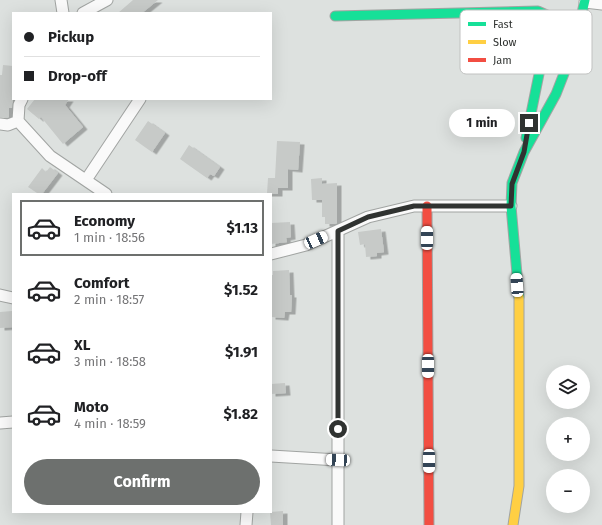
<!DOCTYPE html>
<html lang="en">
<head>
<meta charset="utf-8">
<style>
	body { margin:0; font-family:"Fira Sans",sans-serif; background:#f6f6f6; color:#202124; height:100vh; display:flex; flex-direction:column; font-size:15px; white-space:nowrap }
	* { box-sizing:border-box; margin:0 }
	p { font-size:13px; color:#757577 }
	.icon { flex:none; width:22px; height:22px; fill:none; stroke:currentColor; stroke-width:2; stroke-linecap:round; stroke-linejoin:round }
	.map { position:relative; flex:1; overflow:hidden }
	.drawer { position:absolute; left:12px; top:193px; width:260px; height:320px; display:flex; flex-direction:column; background:#fff; border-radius:0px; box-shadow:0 4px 16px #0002 }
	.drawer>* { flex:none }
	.banner { position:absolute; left:12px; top:12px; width:260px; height:88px; border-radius:0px; box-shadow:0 4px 16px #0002; display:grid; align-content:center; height:88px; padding:0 12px; background:#fff }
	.fabs { position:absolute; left:546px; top:365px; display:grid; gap:8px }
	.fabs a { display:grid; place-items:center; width:44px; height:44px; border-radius:50%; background:#fff; box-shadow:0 4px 16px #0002; font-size:20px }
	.end { position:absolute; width:18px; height:18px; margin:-9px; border:5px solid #303331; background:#fff; box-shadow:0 0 0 2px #fff }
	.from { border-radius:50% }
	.bubble { position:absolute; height:28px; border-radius:14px; background:#fff; box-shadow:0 4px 16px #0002; font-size:13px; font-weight:700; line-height:28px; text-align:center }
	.car { position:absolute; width:12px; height:24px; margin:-12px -6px; border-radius:5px; box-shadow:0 0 3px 1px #0007; background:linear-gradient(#fff 24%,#345 0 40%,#fff 0 76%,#345 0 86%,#fff 0) }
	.banner b { display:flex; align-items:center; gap:14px; height:38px; font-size:15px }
	.banner b+b { border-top:1px solid #e0e0e0 }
	.banner i { width:10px; height:10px; background:#202124 }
	ul { padding:7px 0 0; list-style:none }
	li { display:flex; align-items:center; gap:12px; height:56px; margin:0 8px 6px; padding:0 4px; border:2px solid transparent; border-radius:0px }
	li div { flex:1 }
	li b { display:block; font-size:15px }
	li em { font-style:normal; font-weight:700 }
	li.selected { border-color:#6d706e }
	li>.icon { width:36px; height:36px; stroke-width:1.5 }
	.action { display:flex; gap:8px; margin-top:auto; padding:8px 12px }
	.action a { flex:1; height:46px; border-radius:24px; background:#6d706e; color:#fff; font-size:16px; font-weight:700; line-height:46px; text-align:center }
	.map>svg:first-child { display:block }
	.building { fill:#c7cac8; filter:url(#shadow) }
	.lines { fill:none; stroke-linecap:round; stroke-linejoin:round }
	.street-casing { stroke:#a1a4a2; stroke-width:13 }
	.fast-casing { stroke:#a1a4a2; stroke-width:11 }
	.slow-casing { stroke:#a1a4a2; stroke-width:11 }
	.jam-casing { stroke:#a1a4a2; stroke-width:11 }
	.street { stroke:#fafafa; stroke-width:11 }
	.fast { stroke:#16e098; stroke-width:9 }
	.slow { stroke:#ffcf43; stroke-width:9 }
	.jam { stroke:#f24e42; stroke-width:9 }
	.route { stroke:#303331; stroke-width:5 }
	.key { fill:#fff; stroke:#c1c2c1; stroke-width:1 }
	.key-label { font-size:11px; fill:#303331 }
</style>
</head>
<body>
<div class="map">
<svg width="602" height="525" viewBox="0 0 602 525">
	<defs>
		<filter id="shadow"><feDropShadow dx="4.5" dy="2.5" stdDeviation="0" flood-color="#0004"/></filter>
	</defs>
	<rect width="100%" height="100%" fill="#dde1df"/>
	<path class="building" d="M133,0H158L142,13H118Z
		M3,65L13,66V101L12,108H9V117L7,118L0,117V75H2Z
		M35,99H69L65,105L83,127L63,144L41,117L39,119L27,109Z
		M148,121L165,133L152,152L135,140Z
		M277,141L300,142L298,170L288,169V188H278V194H267L268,178H275Z
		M189,145L220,167L214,176L210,174L207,178L180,159Z
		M50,167L58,173L42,194H39L28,187L42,168L46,172Z
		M322,178V184L337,183V223L335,224H325V217H322V200H312L311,179Z
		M290,222L291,237L286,238L287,242L271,244V223Z
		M381,229L384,252L377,253V256L366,257L365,244L360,245L358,232Z
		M289,270L290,295H292L291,312H285L284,318L271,317V275H273V271Z
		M12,311L13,327L0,328V312Z
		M285,383L286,393L271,394V384Z
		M283,511V525H271L270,512Z"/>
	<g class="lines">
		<g class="street-casing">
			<path id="street" d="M61,0L63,13
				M585,2L602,4
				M83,13L107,0
				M18,121L50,156L106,194
				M0,124L8,125L18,121L19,105L22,99
				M86,180L140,99
				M338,231V525
				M271,254L306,245L368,217L414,206H511
				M0,295L13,298
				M0,423L13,422
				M271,456L338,460
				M246,525L247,512"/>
		</g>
		<g class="fast-casing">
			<path id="fast" d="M335,16L538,11L547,15L549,25L526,138
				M519,297L511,206L512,183L524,152L556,94L574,48L585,0"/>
		</g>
		<g class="slow-casing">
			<path id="slow" d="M513,525L519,486V297"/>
		</g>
		<g class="jam-casing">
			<path id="jam" d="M427,206L429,525"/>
		</g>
		<use href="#street" class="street"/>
		<use href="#fast" class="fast"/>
		<use href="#slow" class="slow"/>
		<use href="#jam" class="jam"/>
	</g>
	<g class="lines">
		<path class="route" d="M338,429V231L368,217L414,206H511L512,184L524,152L529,123"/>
	</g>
	<rect x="460" y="10" width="132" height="64" rx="6" class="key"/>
	<rect x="468" y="22" width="18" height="4" fill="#16e098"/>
	<rect x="468" y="40" width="18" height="4" fill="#ffcf43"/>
	<rect x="468" y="58" width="18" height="4" fill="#f24e42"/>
	<g class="key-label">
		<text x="493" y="28">Fast</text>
		<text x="493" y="46">Slow</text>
		<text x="493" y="64">Jam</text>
	</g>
</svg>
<div class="fabs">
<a><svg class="icon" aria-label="layers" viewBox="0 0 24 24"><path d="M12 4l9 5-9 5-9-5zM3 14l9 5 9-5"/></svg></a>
<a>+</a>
<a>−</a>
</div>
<i class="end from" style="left:338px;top:429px"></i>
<i class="end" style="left:529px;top:123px"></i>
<div class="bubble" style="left:449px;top:109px;width:66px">1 min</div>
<i class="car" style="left:427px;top:238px;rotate:0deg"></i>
<i class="car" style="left:316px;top:240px;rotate:66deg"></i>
<i class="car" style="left:517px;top:285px;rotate:356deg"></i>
<i class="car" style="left:428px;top:366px;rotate:180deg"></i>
<i class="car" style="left:338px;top:460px;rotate:273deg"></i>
<i class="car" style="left:429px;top:461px;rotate:180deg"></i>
<div class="banner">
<b><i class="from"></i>Pickup</b>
<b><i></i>Drop-off</b>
</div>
<section class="drawer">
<ul>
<li class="selected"><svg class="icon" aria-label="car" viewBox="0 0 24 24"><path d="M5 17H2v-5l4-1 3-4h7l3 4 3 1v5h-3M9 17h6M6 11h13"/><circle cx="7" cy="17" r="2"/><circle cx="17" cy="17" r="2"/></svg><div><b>Economy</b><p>1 min · 18:56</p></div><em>$1.13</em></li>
<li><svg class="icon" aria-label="car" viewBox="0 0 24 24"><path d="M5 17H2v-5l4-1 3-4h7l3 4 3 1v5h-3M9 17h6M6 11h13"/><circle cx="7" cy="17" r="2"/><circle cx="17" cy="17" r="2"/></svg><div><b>Comfort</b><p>2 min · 18:57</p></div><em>$1.52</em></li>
<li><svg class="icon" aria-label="car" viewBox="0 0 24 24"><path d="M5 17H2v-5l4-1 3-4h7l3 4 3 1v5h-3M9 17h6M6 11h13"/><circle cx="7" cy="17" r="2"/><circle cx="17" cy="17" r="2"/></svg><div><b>XL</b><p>3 min · 18:58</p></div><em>$1.91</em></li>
<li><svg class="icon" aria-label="car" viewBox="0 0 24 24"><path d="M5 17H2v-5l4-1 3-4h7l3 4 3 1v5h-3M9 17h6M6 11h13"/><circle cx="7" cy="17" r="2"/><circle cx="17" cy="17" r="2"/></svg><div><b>Moto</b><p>4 min · 18:59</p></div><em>$1.82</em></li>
</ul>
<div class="action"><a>Confirm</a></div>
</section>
</div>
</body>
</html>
